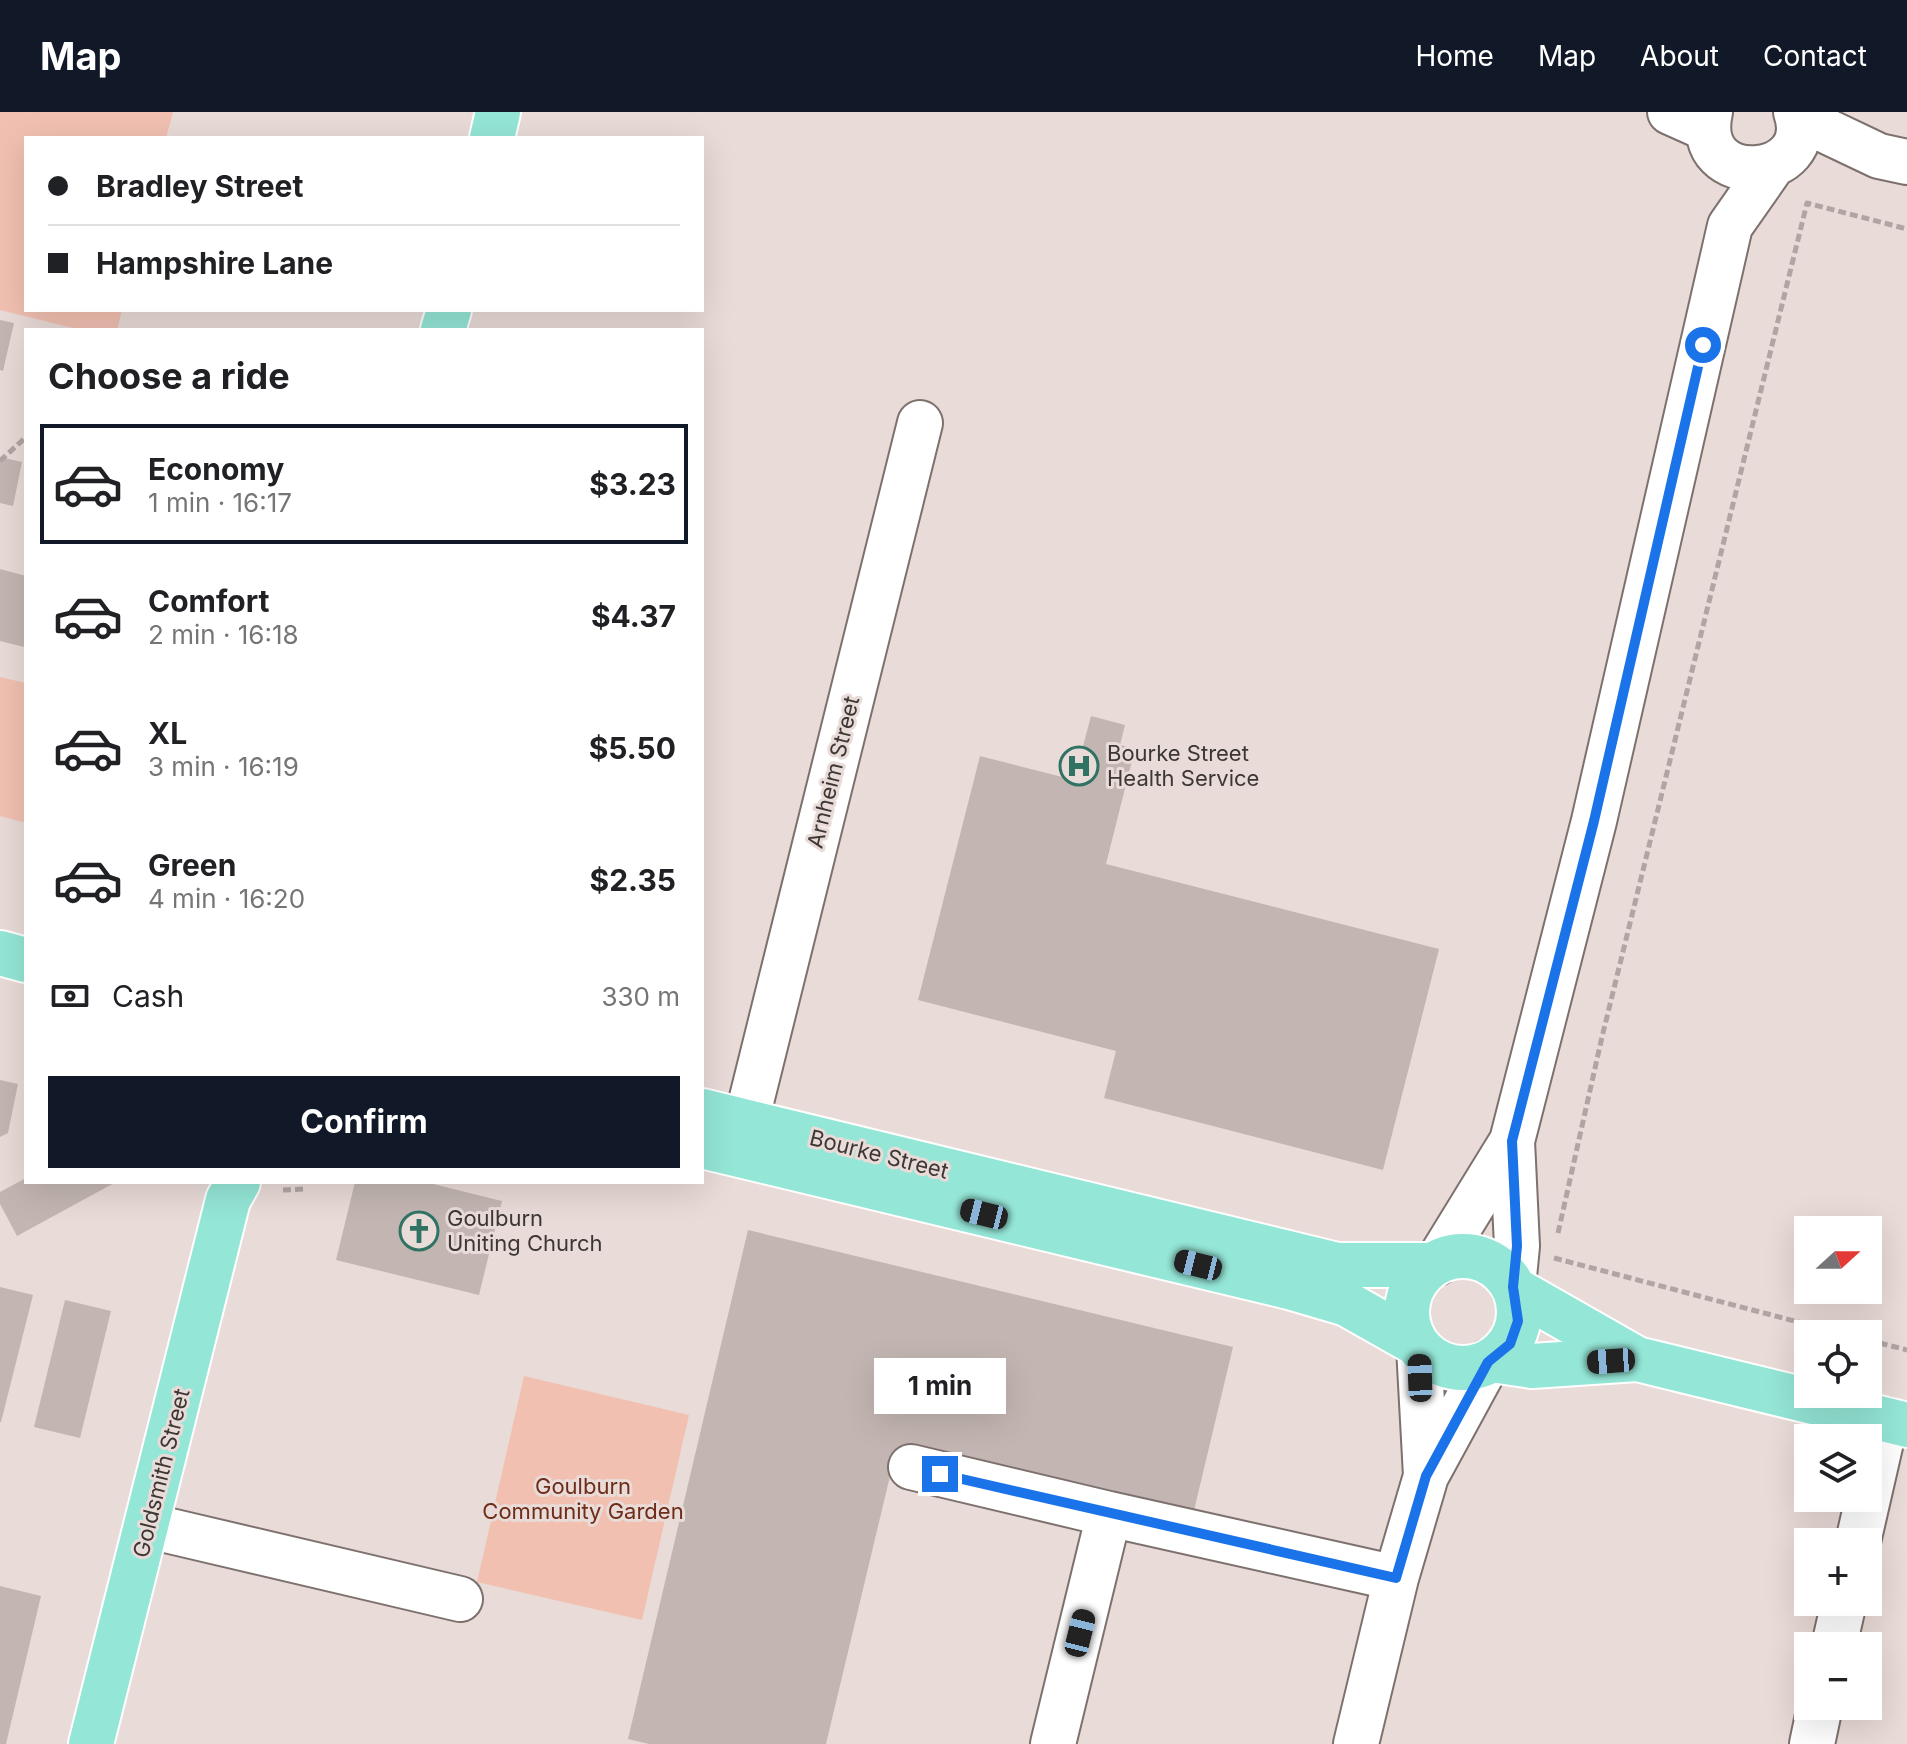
<!DOCTYPE html>
<html lang="en">
<head>
<meta charset="utf-8">
<style>
	body { margin:0; font-family:Inter,sans-serif; background:#f2f2f2; color:#202124; height:100vh; display:flex; flex-direction:column; font-size:30px; white-space:nowrap }
	* { box-sizing:border-box; margin:0 }
	p { font-size:26px; color:#757577 }
	.icon { flex:none; width:44px; height:44px; fill:none; stroke:currentColor; stroke-width:2; stroke-linecap:round; stroke-linejoin:round }
	.map { position:relative; flex:1; overflow:hidden }
	.sheet { position:absolute; left:24px; top:216px; width:680px; height:856px; display:flex; flex-direction:column; background:#fff; border-radius:0px; box-shadow:0 8px 32px #0002 }
	.sheet>* { flex:none }
	.hud { position:absolute; left:24px; top:24px; width:680px; height:176px; border-radius:0px; box-shadow:0 8px 32px #0002; display:grid; align-content:center; height:176px; padding:0 24px; background:#fff }
	.needle { width:52px; rotate:69deg }
	.tools { position:absolute; left:1794px; top:1104px; display:grid; gap:16px }
	.tools a { display:grid; place-items:center; width:88px; height:88px; border-radius:0px; background:#fff; box-shadow:0 8px 32px #0002; font-size:40px }
	.end { position:absolute; width:36px; height:36px; margin:-18px; border:10px solid #1a73e8; background:#fff; box-shadow:0 0 0 4px #fff }
	.from { border-radius:50% }
	.bubble { position:absolute; height:56px; border-radius:0px; background:#fff; box-shadow:0 8px 32px #0002; font-size:26px; font-weight:700; line-height:56px; text-align:center }
	.car { position:absolute; width:24px; height:48px; margin:-24px -12px; border-radius:10px; box-shadow:0 0 6px 2px #0007; background:linear-gradient(#222 24%,#8ab4d8 0 40%,#222 0 76%,#8ab4d8 0 86%,#222 0) }
	.hud b { display:flex; align-items:center; gap:28px; height:76px; font-size:30px }
	.hud b+b { border-top:2px solid #e0e0e0 }
	.hud i { width:20px; height:20px; background:#202124 }
	ul { padding:0; list-style:none }
	li { display:flex; align-items:center; gap:24px; height:120px; margin:0 16px 12px; padding:0 8px; border:4px solid transparent; border-radius:0px }
	li div { flex:1 }
	li b { display:block; font-size:30px }
	li em { font-style:normal; font-weight:700 }
	li.current { border-color:#111827 }
	li>.icon { width:72px; height:72px; stroke-width:1.5 }
	h2 { padding:0 24px; font-size:36px; line-height:96px }
	.pay { display:flex; align-items:center; gap:20px; height:88px; padding:0 24px; font-size:30px }
	.pay p { margin-inline-start:auto }
	.primary-button { display:flex; gap:16px; margin-top:auto; padding:16px 24px }
	.primary-button a { flex:1; height:92px; border-radius:0px; background:#111827; color:#fff; font-size:32px; font-weight:700; line-height:92px; text-align:center }
	header { display:flex; align-items:center; gap:48px; box-sizing:border-box; height:112px; padding:0 40px; background:#111827; color:#fff }
	header strong { font-size:38px }
	nav { display:flex; gap:44px; margin-inline-start:auto; font-size:28px }
	.map>svg:first-child { display:block }
	.green { fill:#f1c0b1 }
	.building { fill:#c3b6b2 }
	.lines { fill:none; stroke-linecap:round; stroke-linejoin:round }
	.minor-casing { stroke:#7d716d; stroke-width:48 }
	.major-casing { stroke:#fff; stroke-width:48 }
	.path { stroke:#b0a5a2; stroke-width:5; stroke-dasharray:8 4; stroke-linecap:butt }
	.minor { stroke:#fff; stroke-width:44 }
	.major { stroke:#94e6d6; stroke-width:44 }
	.route { stroke:#1a73e8; stroke-width:10 }
	.labels { text-anchor:middle; dominant-baseline:central; stroke-width:6; stroke-linejoin:round; paint-order:stroke }
	.poi-label { font-size:22px; fill:#3c3735; stroke:#e9dbd7; text-anchor:start }
	.street-label { font-size:22px; fill:#3c3735; stroke:#e9dbd7 }
	.park-label { font-size:22px; fill:#6e2c19; stroke:#e9dbd7 }
</style>
</head>
<body>
<header>
<strong>Map</strong>
<nav><a>Home</a><a>Map</a><a>About</a><a>Contact</a></nav>
</header>
<div class="map">
<svg width="1907" height="1632" viewBox="0 0 1907 1632">
	<rect width="100%" height="100%" fill="#e9dbd7"/>
	<path class="green" d="M0,0H173L166,26H26V198H122L117,218H81L0,198Z
		M0,565L26,571V711L0,704Z
		M524,1264L689,1303L642,1508L477,1470Z"/>
	<path class="building" d="M0,208L14,211L3,259L0,258Z
		M0,345L22,350L13,394L0,391Z
		M0,457L26,464L24,535L0,529Z
		M1091,604L1125,613L1120,633L1135,637L1106,752L1439,837L1383,1058L1104,986L1116,939L918,888L980,644L1074,668Z
		M0,968L18,972L8,1021L0,1025Z
		M26,1066V1070H116L17,1124L0,1092V1080Z
		M355,1070H425L502,1089L479,1183L336,1148Z
		M748,1118L1233,1235L1191,1411L896,1339L826,1632H649L628,1627Z
		M0,1175L33,1183L1,1310H0Z
		M65,1188L111,1199L80,1326L34,1315Z
		M0,1474L41,1484L6,1632H0Z"/>
	<g class="lines">
		<g class="minor-casing">
			<path id="minor" d="M1670,0L1708,17
				M1710,0C1692,81 1820,69 1796,0
				M1799,6L1879,44L1907,50
				M746,1010L920,311
				M1437,1151L1512,1029
				M1513,1175L1517,1134L1512,1029L1594,709L1730,114L1772,54
				M1419,1235L1426,1364
				M911,1355L1109,1402
				M149,1414L460,1487
				M1858,1430L1886,1308
				M1834,1534L1844,1490
				M1053,1632L1109,1402L1396,1466
				M1356,1632L1396,1466L1426,1364L1488,1250
				M1812,1632L1820,1594"/>
		</g>
		<g class="major-casing">
			<path id="major" d="M492,26L498,0
				M443,218L449,198
				M0,841L26,848
				M702,999L1337,1153H1432
				M702,1034L1289,1175L1347,1192L1416,1231
				M1407 1200a56 56 0 1 1 112 0a56 56 0 1 1-112 0Z
				M1514,1177L1637,1247L1907,1313
				M1492,1248L1532,1254L1637,1247
				M91,1632L228,1088L238,1070"/>
		</g>
		<path class="path" d="M0,349L26,325
			M283,1078L305,1077
			M1558,1121L1602,925L1807,91L1907,117
			M1554,1146L1844,1222
			M1868,1228L1907,1238"/>
		<use href="#minor" class="minor"/>
		<use href="#major" class="major"/>
	</g>
	<g class="lines">
		<path class="route" d="M940,1362L1396,1466L1426,1364L1488,1250L1510,1232L1518,1209L1513,1175L1517,1134L1512,1029L1594,709L1703,233"/>
	</g>
	<defs>
		<g id="hospital-ring" transform="scale(2)"><circle r="9.5" fill="#e9dbd7" stroke="#307365" stroke-width="1.5"/><path d="M-5-5h3v3.5h4V-5h3V5h-3V1.5h-4V5h-3Z" fill="#307365"/></g>
		<g id="church-ring" transform="scale(2)"><circle r="9.5" fill="#e9dbd7" stroke="#307365" stroke-width="1.5"/><path d="M-1.2-6h2.4v3.5h3.3v2.4h-3.3V6h-2.4V-.1h-3.3v-2.4h3.3Z" fill="#307365"/></g>
	</defs>
	<g fill-rule="evenodd">
		<use href="#hospital-ring" x="1079" y="654"/>
		<use href="#church-ring" x="419" y="1119"/>
	</g>
	<g class="labels">
		<g class="poi-label">
			<text x="1107" y="641">Bourke Street<tspan x="1107" dy="25">Health Service</tspan></text>
			<text x="447" y="1106">Goulburn<tspan x="447" dy="25">Uniting Church</tspan></text>
		</g>
		<g class="street-label">
			<text transform="translate(833 660) rotate(-76)">Arnheim Street</text>
			<text transform="translate(879 1042) rotate(14)">Bourke Street</text>
			<text transform="translate(161 1361) rotate(-76)">Goldsmith Street</text>
		</g>
		<g class="park-label">
			<text x="583" y="1374">Goulburn<tspan x="583" dy="25">Community Garden</tspan></text>
		</g>
	</g>
</svg>
<div class="tools">
<a><svg class="needle" viewBox="-14 -14 28 28"><path d="M0-13l5 13h-10z" fill="#e53935"/><path d="M0 13l5-13h-10z" fill="#757577"/></svg></a>
<a><svg class="icon" aria-label="locate" viewBox="0 0 24 24"><circle cx="12" cy="12" r="6"/><path d="M12 2v4M12 18v4M2 12h4M18 12h4"/></svg></a>
<a><svg class="icon" aria-label="layers" viewBox="0 0 24 24"><path d="M12 4l9 5-9 5-9-5zM3 14l9 5 9-5"/></svg></a>
<a>+</a>
<a>−</a>
</div>
<i class="end from" style="left:1703px;top:233px"></i>
<i class="end" style="left:940px;top:1362px"></i>
<div class="bubble" style="left:874px;top:1246px;width:132px">1 min</div>
<i class="car" style="left:984px;top:1102px;rotate:284deg"></i>
<i class="car" style="left:1198px;top:1153px;rotate:284deg"></i>
<i class="car" style="left:1611px;top:1249px;rotate:266deg"></i>
<i class="car" style="left:1420px;top:1266px;rotate:358deg"></i>
<i class="car" style="left:1080px;top:1521px;rotate:14deg"></i>
<div class="hud">
<b><i class="from"></i>Bradley Street</b>
<b><i></i>Hampshire Lane</b>
</div>
<section class="sheet">
<h2>Choose a ride</h2>
<ul>
<li class="current"><svg class="icon" aria-label="car" viewBox="0 0 24 24"><path d="M5 17H2v-5l4-1 3-4h7l3 4 3 1v5h-3M9 17h6M6 11h13"/><circle cx="7" cy="17" r="2"/><circle cx="17" cy="17" r="2"/></svg><div><b>Economy</b><p>1 min · 16:17</p></div><em>$3.23</em></li>
<li><svg class="icon" aria-label="car" viewBox="0 0 24 24"><path d="M5 17H2v-5l4-1 3-4h7l3 4 3 1v5h-3M9 17h6M6 11h13"/><circle cx="7" cy="17" r="2"/><circle cx="17" cy="17" r="2"/></svg><div><b>Comfort</b><p>2 min · 16:18</p></div><em>$4.37</em></li>
<li><svg class="icon" aria-label="car" viewBox="0 0 24 24"><path d="M5 17H2v-5l4-1 3-4h7l3 4 3 1v5h-3M9 17h6M6 11h13"/><circle cx="7" cy="17" r="2"/><circle cx="17" cy="17" r="2"/></svg><div><b>XL</b><p>3 min · 16:19</p></div><em>$5.50</em></li>
<li><svg class="icon" aria-label="car" viewBox="0 0 24 24"><path d="M5 17H2v-5l4-1 3-4h7l3 4 3 1v5h-3M9 17h6M6 11h13"/><circle cx="7" cy="17" r="2"/><circle cx="17" cy="17" r="2"/></svg><div><b>Green</b><p>4 min · 16:20</p></div><em>$2.35</em></li>
</ul>
<div class="pay"><svg class="icon" aria-label="cash" viewBox="0 0 24 24"><path d="M3 7h18v10H3z"/><circle cx="12" cy="12" r="2"/></svg>Cash<p>330 m</p></div>
<div class="primary-button"><a>Confirm</a></div>
</section>
</div>
</body>
</html>
